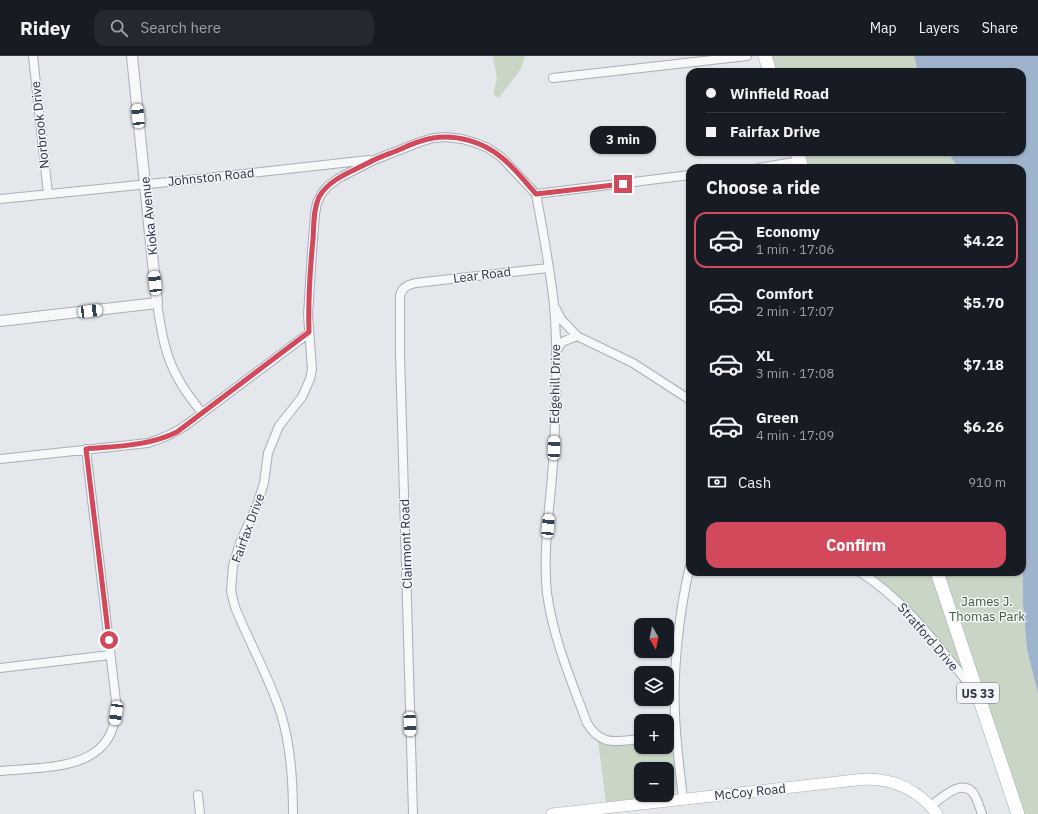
<!DOCTYPE html>
<html lang="en">
<head>
<meta charset="utf-8">
<style>
	body { margin:0; font-family:"IBM Plex Sans",sans-serif; background:#242831; color:#f1f3f6; height:100vh; display:flex; flex-direction:column; font-size:15px; white-space:nowrap }
	* { box-sizing:border-box; margin:0 }
	p { font-size:13px; color:#9ea1a6 }
	.icon { flex:none; width:22px; height:22px; fill:none; stroke:currentColor; stroke-width:2; stroke-linecap:round; stroke-linejoin:round }
	.map { position:relative; flex:1; overflow:hidden }
	.details { position:absolute; left:686px; top:108px; width:340px; height:412px; display:flex; flex-direction:column; background:#171b24; border-radius:12px; box-shadow:0 1px 3px #0004 }
	.details>* { flex:none }
	.guide { position:absolute; left:686px; top:12px; width:340px; height:88px; border-radius:12px; box-shadow:0 1px 3px #0004; display:grid; align-content:center; height:88px; padding:0 20px; background:#171b24 }
	.needle { width:26px; rotate:171deg }
	.buttons { position:absolute; left:634px; top:562px; display:grid; gap:8px }
	.buttons a { display:grid; place-items:center; width:40px; height:40px; border-radius:8px; background:#171b24; box-shadow:0 1px 3px #0004; font-size:20px }
	.end { position:absolute; width:18px; height:18px; margin:-9px; border:5px solid #d1495b; background:#fff; box-shadow:0 0 0 2px #fff }
	.from { border-radius:50% }
	.bubble { position:absolute; height:28px; border-radius:12px; background:#171b24; box-shadow:0 1px 3px #0004; font-size:13px; font-weight:700; line-height:28px; text-align:center }
	.car { position:absolute; width:12px; height:24px; margin:-12px -6px; border-radius:5px; box-shadow:0 0 3px 1px #0007; background:linear-gradient(#fff 24%,#345 0 40%,#fff 0 76%,#345 0 86%,#fff 0) }
	.guide b { display:flex; align-items:center; gap:14px; height:38px; font-size:15px }
	.guide b+b { border-top:1px solid #363941 }
	.guide i { width:10px; height:10px; background:#f1f3f6 }
	ul { padding:0; list-style:none }
	li { display:flex; align-items:center; gap:12px; height:56px; margin:0 8px 6px; padding:0 12px; border:2px solid transparent; border-radius:12px }
	li div { flex:1 }
	li b { display:block; font-size:15px }
	li em { font-style:normal; font-weight:700 }
	li.active { border-color:#d1495b }
	li>.icon { width:36px; height:36px; stroke-width:1.5 }
	h2 { padding:0 20px; font-size:18px; line-height:48px }
	.pay { display:flex; align-items:center; gap:10px; height:44px; padding:0 20px; font-size:15px }
	.pay p { margin-inline-start:auto }
	.button { display:flex; gap:8px; margin-top:auto; padding:8px 20px }
	.button a { flex:1; height:46px; border-radius:12px; background:#d1495b; color:#fff; font-size:16px; font-weight:700; line-height:46px; text-align:center }
	header { display:flex; align-items:center; gap:24px; box-sizing:border-box; height:56px; padding:0 20px; background:#171b24; border-bottom:1px solid #363941 }
	header strong { font-size:19px }
	nav { display:flex; gap:22px; margin-inline-start:auto; font-size:14px }
	.search { width:280px; height:36px; background:#242831; display:flex; align-items:center; gap:10px; box-sizing:border-box; padding:0 14px; border-radius:12px; color:#9ea1a6; font-size:15px }
	.map>svg:first-child { display:block }
	.green { fill:#c9d6c5; fill-rule:evenodd }
	.water { fill:#9fb4cc }
	.lines { fill:none; stroke-linecap:round; stroke-linejoin:round }
	.minor-casing { stroke:#a9aeb7; stroke-width:10 }
	.tertiary-casing { stroke:#a9aeb7; stroke-width:12 }
	.secondary-casing { stroke:#a9aeb7; stroke-width:12 }
	.primary-casing { stroke:#a3abb8; stroke-width:14 }
	.minor { stroke:#f7f8fa; stroke-width:8 }
	.tertiary { stroke:#f7f8fa; stroke-width:10 }
	.secondary { stroke:#fff; stroke-width:11 }
	.primary { stroke:#fff; stroke-width:13 }
	.route { stroke:#d1495b; stroke-width:5 }
	.labels { text-anchor:middle; dominant-baseline:central; stroke-width:3; stroke-linejoin:round; paint-order:stroke }
	.shield { fill:#f4f6f9; stroke:#676e7b; stroke-width:1 }
	.shield-label { font-size:12px; font-weight:bold; fill:#2b3445 }
	.street-label { font-size:13px; fill:#2b3445; stroke:#f4f6f9 }
	.park-label { font-size:13px; fill:#3f6138; stroke:#f4f6f9 }
</style>
</head>
<body>
<header>
<strong>Ridey</strong>
<div class="search"><svg class="icon" aria-label="search" viewBox="0 0 24 24"><circle cx="10" cy="10" r="6"/><path d="M15 15l6 6"/></svg>Search here</div>
<nav><a>Map</a><a>Layers</a><a>Share</a></nav>
</header>
<div class="map">
<svg width="1038" height="758" viewBox="0 0 1038 758">
	<rect width="100%" height="100%" fill="#e4e7ec"/>
	<path class="green" d="M493,0H525L521,13L499,42L493,39L497,22Z
		M765,0H914L918,16H770Z
		M797,96H948L958,112H802Z
		M1022,492L1024,512L1023,549L1025,574L1027,594L1038,638V758H1018L937,516H1022Z
		M876,516H932L963,610L958,611L876,523Z
		M667,683L672,688L673,691C675,703 682,729 673,739L606,747L598,684L641,685V691H667ZM641,713H667V739H641Z"/>
	<path class="water" d="M914,0H1038V638L1027,594L1023,549L1022,112H958L948,96H1022V16H918Z"/>
	<g class="lines">
		<g class="minor-casing">
			<path id="minor" d="M33,0L48,138
				M553,22L747,0
				M758,112L800,105
				M536,138C543,175 550,212 554,249C558,296 556,344 554,392C552,440 542,489 547,537C553,582 571,624 587,667C601,691 617,685 641,683
				M0,143L198,123L369,104
				M157,247C161,274 165,301 179,324C185,336 194,346 202,357
				M556,253L561,263L577,280
				M556,296L562,286L577,280L633,307L690,344
				M0,403L148,387C164,382 176,377 189,367L309,277
				M860,516C906,545 939,591 973,633
				M0,612L110,599
				M0,715C51,710 119,716 116,645L86,393
				M198,739L200,758
				M683,743C680,715 676,687 675,658C673,613 679,555 690,510
				M931,750C942,741 965,720 975,740C978,746 980,752 982,758
				M293,758C293,725 291,690 281,658C270,623 249,586 235,551L231,535L233,510L240,487L257,449L264,427L268,397L279,370L302,341L310,323L312,313L308,259L312,196L315,158L317,147L322,137L328,130L339,122L374,104L420,86L433,82L446,81L462,83L476,87L488,92L501,101L536,138L690,119
				M413,758L400,298V239C403,230 408,229 416,227L548,212"/>
		</g>
		<g class="tertiary-casing">
			<path id="tertiary" d="M0,265L157,247L132,0"/>
		</g>
		<g class="secondary-casing">
			<path id="secondary" d="M552,758L865,723C895,723 919,734 937,758"/>
		</g>
		<g class="primary-casing">
			<path id="primary" d="M765,0L770,16
				M797,96L802,112
				M937,516L1018,758"/>
		</g>
		<use href="#minor" class="minor"/>
		<use href="#tertiary" class="tertiary"/>
		<use href="#secondary" class="secondary"/>
		<use href="#primary" class="primary"/>
	</g>
	<g class="lines">
		<path class="route" d="M109,584L86,393C117,390 149,390 177,376L309,276C308,245 310,214 313,183C314,169 313,154 319,141C329,123 351,116 368,107C377,102 386,99 396,95C407,90 420,84 433,82C456,78 483,86 501,101C514,111 525,126 536,138L623,128"/>
	</g>
	<g class="labels">
		<rect class="shield" x="957" y="627" width="42" height="20" rx="3"/>
		<g class="shield-label">
			<text x="978" y="637">US 33</text>
		</g>
		<g class="street-label">
			<text transform="translate(40 69) rotate(-96)">Norbrook Drive</text>
			<text transform="translate(211 121) rotate(-6)">Johnston Road</text>
			<text transform="translate(149 160) rotate(-96)">Kioka Avenue</text>
			<text transform="translate(482 219) rotate(-7)">Lear Road</text>
			<text transform="translate(555 328) rotate(-89)">Edgehill Drive</text>
			<text transform="translate(248 472) rotate(-70)">Fairfax Drive</text>
			<text transform="translate(406 488) rotate(-92)">Clairmont Road</text>
			<text transform="translate(928 581) rotate(49)">Stratford Drive</text>
			<text transform="translate(750 736) rotate(-6)">McCoy Road</text>
		</g>
		<g class="park-label">
			<text x="987" y="545">James J.<tspan x="987" dy="15">Thomas Park</tspan></text>
		</g>
	</g>
</svg>
<div class="buttons">
<a><svg class="needle" viewBox="-14 -14 28 28"><path d="M0-13l5 13h-10z" fill="#e53935"/><path d="M0 13l5-13h-10z" fill="#9ea1a6"/></svg></a>
<a><svg class="icon" aria-label="layers" viewBox="0 0 24 24"><path d="M12 4l9 5-9 5-9-5zM3 14l9 5 9-5"/></svg></a>
<a>+</a>
<a>−</a>
</div>
<i class="end from" style="left:109px;top:584px"></i>
<i class="end" style="left:623px;top:128px"></i>
<div class="bubble" style="left:590px;top:70px;width:66px">3 min</div>
<i class="car" style="left:138px;top:60px;rotate:354deg"></i>
<i class="car" style="left:155px;top:227px;rotate:354deg"></i>
<i class="car" style="left:90px;top:255px;rotate:83deg"></i>
<i class="car" style="left:554px;top:392px;rotate:2deg"></i>
<i class="car" style="left:548px;top:470px;rotate:5deg"></i>
<i class="car" style="left:116px;top:657px;rotate:188deg"></i>
<i class="car" style="left:410px;top:668px;rotate:178deg"></i>
<div class="guide">
<b><i class="from"></i>Winfield Road</b>
<b><i></i>Fairfax Drive</b>
</div>
<section class="details">
<h2>Choose a ride</h2>
<ul>
<li class="active"><svg class="icon" aria-label="car" viewBox="0 0 24 24"><path d="M5 17H2v-5l4-1 3-4h7l3 4 3 1v5h-3M9 17h6M6 11h13"/><circle cx="7" cy="17" r="2"/><circle cx="17" cy="17" r="2"/></svg><div><b>Economy</b><p>1 min · 17:06</p></div><em>$4.22</em></li>
<li><svg class="icon" aria-label="car" viewBox="0 0 24 24"><path d="M5 17H2v-5l4-1 3-4h7l3 4 3 1v5h-3M9 17h6M6 11h13"/><circle cx="7" cy="17" r="2"/><circle cx="17" cy="17" r="2"/></svg><div><b>Comfort</b><p>2 min · 17:07</p></div><em>$5.70</em></li>
<li><svg class="icon" aria-label="car" viewBox="0 0 24 24"><path d="M5 17H2v-5l4-1 3-4h7l3 4 3 1v5h-3M9 17h6M6 11h13"/><circle cx="7" cy="17" r="2"/><circle cx="17" cy="17" r="2"/></svg><div><b>XL</b><p>3 min · 17:08</p></div><em>$7.18</em></li>
<li><svg class="icon" aria-label="car" viewBox="0 0 24 24"><path d="M5 17H2v-5l4-1 3-4h7l3 4 3 1v5h-3M9 17h6M6 11h13"/><circle cx="7" cy="17" r="2"/><circle cx="17" cy="17" r="2"/></svg><div><b>Green</b><p>4 min · 17:09</p></div><em>$6.26</em></li>
</ul>
<div class="pay"><svg class="icon" aria-label="cash" viewBox="0 0 24 24"><path d="M3 7h18v10H3z"/><circle cx="12" cy="12" r="2"/></svg>Cash<p>910 m</p></div>
<div class="button"><a>Confirm</a></div>
</section>
</div>
</body>
</html>
